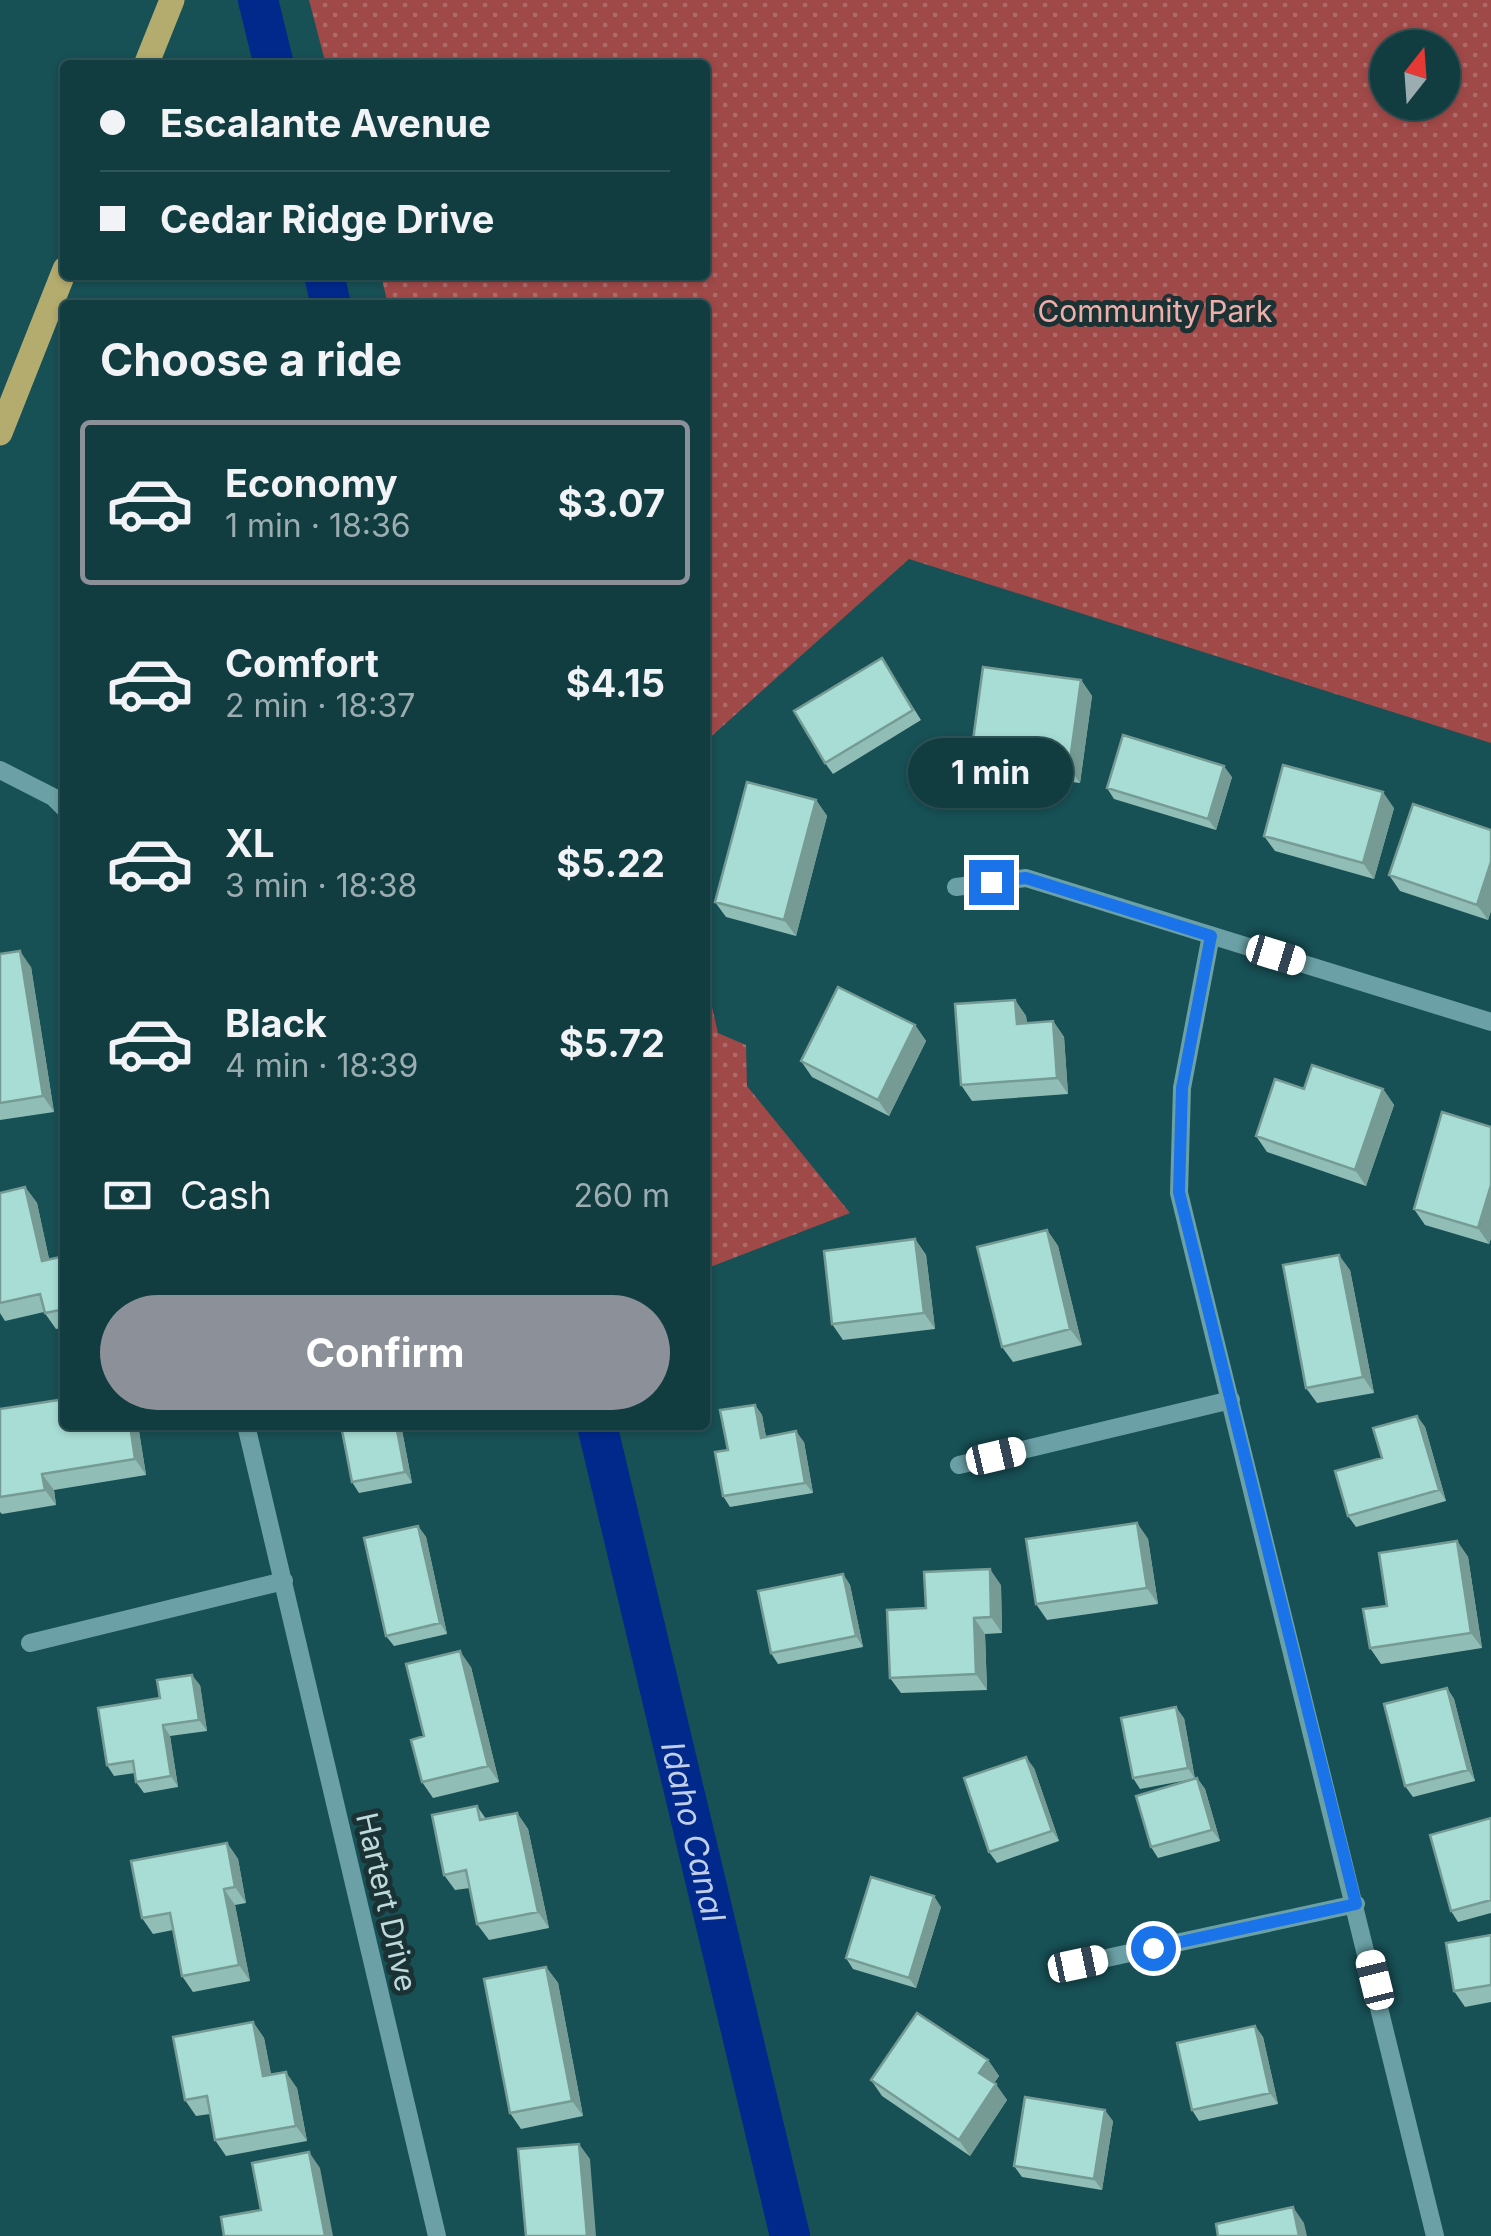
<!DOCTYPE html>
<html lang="en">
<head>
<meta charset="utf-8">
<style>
	body { margin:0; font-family:Inter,sans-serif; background:#1a4347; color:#f1f3f6; height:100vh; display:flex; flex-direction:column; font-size:38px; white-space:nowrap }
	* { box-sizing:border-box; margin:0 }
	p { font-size:32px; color:#9cadb1 }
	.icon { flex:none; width:55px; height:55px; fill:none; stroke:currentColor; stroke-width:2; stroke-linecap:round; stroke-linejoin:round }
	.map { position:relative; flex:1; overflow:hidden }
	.side { position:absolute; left:60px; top:300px; width:650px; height:1130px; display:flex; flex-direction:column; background:#113c40; border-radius:10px; box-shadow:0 2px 8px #0004,0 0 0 2px #305659 }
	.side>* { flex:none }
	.banner { position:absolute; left:60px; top:60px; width:650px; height:220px; border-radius:10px; box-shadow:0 2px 8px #0004,0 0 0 2px #305659; display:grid; align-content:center; height:220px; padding:0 40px; background:#113c40 }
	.needle { width:65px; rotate:17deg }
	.controls { position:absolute; left:1370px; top:30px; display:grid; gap:20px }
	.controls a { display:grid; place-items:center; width:90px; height:90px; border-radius:50%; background:#113c40; box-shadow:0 2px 8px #0004,0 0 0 2px #305659; font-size:50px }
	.end { position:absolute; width:45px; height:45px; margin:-22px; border:12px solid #1a73e8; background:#fff; box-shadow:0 0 0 5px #fff }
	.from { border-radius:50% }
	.bubble { position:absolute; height:70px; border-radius:35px; background:#113c40; box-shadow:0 2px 8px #0004,0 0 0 2px #305659; font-size:32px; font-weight:700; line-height:70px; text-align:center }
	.car { position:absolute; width:30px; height:60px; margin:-30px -15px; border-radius:12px; box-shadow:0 0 8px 2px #0007; background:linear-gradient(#fff 24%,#345 0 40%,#fff 0 76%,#345 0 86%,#fff 0) }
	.banner b { display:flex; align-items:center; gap:35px; height:95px; font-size:38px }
	.banner b+b { border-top:2px solid #305659 }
	.banner i { width:25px; height:25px; background:#f1f3f6 }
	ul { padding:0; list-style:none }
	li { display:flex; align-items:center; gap:30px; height:165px; margin:0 20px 15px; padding:0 20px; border:5px solid transparent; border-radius:10px }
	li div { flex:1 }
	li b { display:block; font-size:38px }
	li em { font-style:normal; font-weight:700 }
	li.on { border-color:#8c9099 }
	li>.icon { width:90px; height:90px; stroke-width:1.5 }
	h2 { padding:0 40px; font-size:45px; line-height:120px }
	.pay { display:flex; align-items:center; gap:25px; height:110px; padding:0 40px; font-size:38px }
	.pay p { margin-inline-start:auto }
	.button { display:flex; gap:20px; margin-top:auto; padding:20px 40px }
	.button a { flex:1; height:115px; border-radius:60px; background:#8c9099; color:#fff; font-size:40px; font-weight:700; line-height:115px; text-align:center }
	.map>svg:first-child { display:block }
	.park { fill:url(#park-dots); fill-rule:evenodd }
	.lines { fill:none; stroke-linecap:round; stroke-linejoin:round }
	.canal { stroke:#00298b; stroke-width:40 }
	.minor { stroke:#6ba1a6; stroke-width:18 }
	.major { stroke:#b4ab6e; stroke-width:25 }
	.wall { fill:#90beb6 }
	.shaded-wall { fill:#759b94 }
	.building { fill:#a7ddd4; stroke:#759b94; stroke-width:2.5 }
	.route { stroke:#1a73e8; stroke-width:12 }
	.labels { text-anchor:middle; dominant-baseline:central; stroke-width:10; stroke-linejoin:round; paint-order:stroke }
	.park-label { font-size:30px; fill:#f0aeaa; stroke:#1b3234 }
	.street-label { font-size:30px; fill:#bed9db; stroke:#1b3234 }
	.water-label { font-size:32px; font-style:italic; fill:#c0cee8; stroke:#1b3234 }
</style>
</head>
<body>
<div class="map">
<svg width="1491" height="2236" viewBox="0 0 1491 2236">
	<defs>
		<pattern id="park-dots" width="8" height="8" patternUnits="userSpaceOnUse" patternTransform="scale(2.5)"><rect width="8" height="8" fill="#9f4948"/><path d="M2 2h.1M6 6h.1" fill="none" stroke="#ae6b6a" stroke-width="1.8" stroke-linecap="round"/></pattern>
	</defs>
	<rect width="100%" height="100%" fill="#175055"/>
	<path class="park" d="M309,0H1491V743L909,559L705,742V305H388L381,275H705V65H326ZM1388,48H1442V102H1388Z
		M705,977L718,1033L746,1045L747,1086L850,1213L705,1269Z"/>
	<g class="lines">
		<g class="canal">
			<path d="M258,0L274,65"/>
			<path d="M324,275L331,305"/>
			<path id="s1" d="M597,1425L790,2236"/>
		</g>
		<path class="minor" d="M0,770L53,797L65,809
			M956,887L1026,878L1491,1022
			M1211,935L1182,1088L1179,1193L1435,2236
			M246,1425L437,2236
			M959,1465L1231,1400
			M30,1643L284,1581
			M1079,1964L1356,1904"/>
		<path class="major" d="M146,65L172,0
			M0,433L65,269"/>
	</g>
	<path class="wall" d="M882,658L921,720L833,774L825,763Z
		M1081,680L1092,696L1080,783L982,770L971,755Z
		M1232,777L1216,830L1114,799L1107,788Z
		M816,800L827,816L796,936L726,917L715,902Z
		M1394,808L1374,879L1275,851L1264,836Z
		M1491,830V911L1488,920L1400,891L1389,875Z
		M0,954L31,967L54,1112L0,1120Z
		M1015,1000L1026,1016L1027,1023L1053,1021L1064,1037L1068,1094L972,1101L961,1085Z
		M915,1025L926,1041L889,1116L812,1077L801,1061Z
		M1304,1089H1383L1394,1105L1366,1186L1267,1152L1256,1136Z
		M1491,1127V1238L1489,1244L1425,1225L1414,1209Z
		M25,1187L37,1203L49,1259L65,1256V1327L56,1329L44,1312L5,1321L0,1313V1193Z
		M1047,1230L1058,1246L1082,1345L1013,1362L1002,1347Z
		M915,1239L926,1255L935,1329L843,1340L832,1324Z
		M1350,1270L1374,1393L1317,1403L1306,1388Z
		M755,1405L762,1415L766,1437L804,1442L813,1493L730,1507L723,1496L728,1450Z
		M0,1409L65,1425H138L146,1475L54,1490L56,1505L2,1514L0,1512Z
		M1417,1416L1425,1427L1446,1501L1356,1527L1348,1516L1382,1458Z
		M401,1425L412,1483L359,1493L352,1482Z
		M1137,1523L1148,1539L1158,1604L1047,1620L1036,1604Z
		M418,1526L426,1537L447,1634L394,1646L386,1636Z
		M1457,1541L1468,1557L1482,1648L1381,1664L1370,1648L1387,1606Z
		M843,1574L850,1585L863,1647L778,1664L771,1653Z
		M1001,1585L1002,1633L985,1634L987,1690L901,1693L890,1678L926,1608Z
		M471,1667L499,1782L433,1798L422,1782L424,1736Z
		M200,1685L207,1731L170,1736L178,1787L144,1793L136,1782L135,1773L114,1776L107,1765L160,1698Z
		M1447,1688L1454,1699L1475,1781L1413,1797L1405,1786Z
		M1184,1718L1195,1779L1197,1778L1205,1789L1220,1841L1158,1858L1151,1847L1193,1779L1140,1789L1133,1778Z
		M1034,1768L1059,1841L997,1863L989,1852Z
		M477,1806L486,1819L517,1813L528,1829L549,1928L489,1940L477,1924L470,1888L455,1890L444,1875Z
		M1491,1818V1913L1458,1922L1451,1911Z
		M227,1843L238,1859L246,1903L235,1905L250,1981L193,1992L182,1976L173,1930L153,1934L142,1918Z
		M941,1907L916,1988L853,1969L846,1958Z
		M1491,1935V2002L1465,2007L1454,1991Z
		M546,1967L558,1983L583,2116L521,2129L510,2113Z
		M253,2022L264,2038L271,2074L297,2088L307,2141L226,2156L215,2140L210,2114L196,2116L185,2100Z
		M1255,2026L1263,2037L1278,2104L1199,2121L1192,2110Z
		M988,2060L999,2076L994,2083L1007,2100L970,2156L882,2096L871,2080Z
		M1113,2121L1102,2190L1022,2177L1014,2166Z"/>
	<path class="shaded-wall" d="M1081,680L1092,696L1080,783L1069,768Z
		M1224,766L1232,777L1216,830L1208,819Z
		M1383,792L1394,808L1374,879L1363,863Z
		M816,800L827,816L796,936L784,920Z
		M1491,862V911L1488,920L1477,905Z
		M20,951L31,967L54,1112L43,1096Z
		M1015,1000L1026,1016L1028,1040L1017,1024Z
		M1053,1021L1064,1037L1068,1094L1057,1078Z
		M915,1025L926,1041L889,1116L878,1100Z
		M1383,1089L1394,1105L1366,1186L1355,1170Z
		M1491,1185V1238L1489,1244L1478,1228Z
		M25,1187L37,1203L53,1277L42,1261Z
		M1047,1230L1058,1246L1082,1345L1070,1329Z
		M915,1239L926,1255L935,1329L924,1313Z
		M1339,1255L1350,1270L1374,1393L1363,1377Z
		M755,1405L762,1415L768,1448L761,1438Z
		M1417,1416L1425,1427L1446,1501L1439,1490Z
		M130,1425H138L146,1475L135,1459Z
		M396,1425H401L412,1483L405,1472Z
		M796,1431L804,1442L813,1493L805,1483Z
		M42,1474L54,1490L56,1505L45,1490Z
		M1137,1523L1148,1539L1158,1604L1147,1588Z
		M418,1526L426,1537L447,1634L440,1623Z
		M1457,1541L1468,1557L1482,1648L1471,1633Z
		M990,1569L1001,1585L1002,1633L991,1617Z
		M843,1574L850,1585L863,1647L856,1636Z
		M974,1618L985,1634L987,1690L976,1674Z
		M460,1651L471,1667L499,1782L488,1766Z
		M192,1675L200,1685L207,1731L199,1720Z
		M1447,1688L1454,1699L1475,1781L1468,1770Z
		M1176,1707L1184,1718L1195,1779L1188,1768Z
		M163,1725L170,1736L178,1787L171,1776Z
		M1026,1757L1034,1768L1059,1841L1052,1831Z
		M1197,1778L1205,1789L1220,1841L1212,1830Z
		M517,1813L528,1829L549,1928L538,1912Z
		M227,1843L238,1859L246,1903L235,1887Z
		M224,1889L235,1905L250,1981L239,1965Z
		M934,1896L941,1907L916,1988L909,1978Z
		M546,1967L558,1983L583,2116L572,2101Z
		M253,2022L264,2038L274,2092L263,2076Z
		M1255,2026L1263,2037L1278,2104L1270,2093Z
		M988,2060L999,2076L990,2089L979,2073Z
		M286,2072L297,2088L307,2141L296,2126Z
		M996,2084L1007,2100L970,2156L959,2140Z
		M1105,2110L1113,2121L1102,2190L1094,2179Z
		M579,2144L590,2159L596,2236H587Z
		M309,2152L320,2168L333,2236H325Z
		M1293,2207L1304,2223L1307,2236H1299Z"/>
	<path class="building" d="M882,658L913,710L825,763L794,711Z
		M983,667L1081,680L1069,768L971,755Z
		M1123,735L1224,766L1208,819L1107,788Z
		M1283,765L1383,792L1363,863L1264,836Z
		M747,782L816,800L784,920L715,902Z
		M1413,804L1491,830V862L1477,905L1389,875Z
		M20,951L43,1096L0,1103V954Z
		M838,987L915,1025L878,1100L801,1061Z
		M1015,1000L1017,1024L1053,1021L1057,1078L961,1085L955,1004Z
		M1312,1065L1383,1089L1355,1170L1256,1136L1275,1079L1304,1089Z
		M1442,1112L1491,1127V1185L1478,1228L1414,1209Z
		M25,1187L42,1261L65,1256V1309L45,1313L40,1294L0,1303V1193Z
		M1047,1230L1070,1329L1002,1347L977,1247Z
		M915,1239L924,1313L832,1324L824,1251Z
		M1339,1255L1363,1377L1306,1388L1283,1265Z
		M65,1399V1425H130L135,1459L42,1474L45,1490L0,1497V1409Z
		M755,1405L761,1438L796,1431L805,1483L723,1496L715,1452L728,1450L720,1410Z
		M1417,1416L1439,1490L1348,1516L1335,1471L1382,1458L1373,1428Z
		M341,1425H396L405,1472L352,1482Z
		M1137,1523L1147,1588L1036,1604L1026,1539Z
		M418,1526L440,1623L386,1636L364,1538Z
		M1457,1541L1471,1633L1370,1648L1363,1609L1387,1606L1379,1553Z
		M990,1569L991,1617L974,1618L976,1674L890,1678L887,1610L926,1608L924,1572Z
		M843,1574L856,1636L771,1653L758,1591Z
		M460,1651L488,1766L422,1782L411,1740L424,1736L406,1664Z
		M192,1675L199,1720L163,1725L171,1776L136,1782L133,1761L107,1765L98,1708L160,1698L157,1680Z
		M1447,1688L1468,1770L1405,1786L1384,1704Z
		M1176,1707L1188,1768L1133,1778L1121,1718Z
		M1026,1757L1052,1831L989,1852L964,1778Z
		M1197,1778L1212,1830L1151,1847L1136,1796Z
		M477,1806L480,1820L517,1813L538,1912L477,1924L466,1870L444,1875L432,1815Z
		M1491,1818V1900L1451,1911L1430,1835Z
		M227,1843L235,1887L224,1889L239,1965L182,1976L170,1913L142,1918L131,1861Z
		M871,1877L934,1896L909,1978L846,1958Z
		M1491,1935V1985L1454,1991L1446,1943Z
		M546,1967L572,2101L510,2113L484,1979Z
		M917,2013L988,2060L979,2073L996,2084L959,2140L871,2080Z
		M253,2022L263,2076L286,2072L296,2126L215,2140L207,2096L185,2100L173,2037Z
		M1255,2026L1270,2093L1192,2110L1177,2043Z
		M1025,2097L1105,2110L1094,2179L1014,2166Z
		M579,2144L587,2236H526L518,2149Z
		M309,2152L325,2236H224L221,2217L261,2210L252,2163Z
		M1293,2207L1299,2236H1218L1216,2224Z"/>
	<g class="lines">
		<path class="route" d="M991,882L1026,878L1211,936L1182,1088L1179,1192L1356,1904L1153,1948"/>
	</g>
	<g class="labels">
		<g class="park-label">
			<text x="1155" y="311">Community Park</text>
		</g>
		<g class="street-label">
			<text transform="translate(387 1902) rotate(77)">Hartert Drive</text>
		</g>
		<g class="water-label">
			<text stroke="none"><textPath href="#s1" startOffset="418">Idaho Canal</textPath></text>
		</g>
	</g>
</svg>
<div class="controls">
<a><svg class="needle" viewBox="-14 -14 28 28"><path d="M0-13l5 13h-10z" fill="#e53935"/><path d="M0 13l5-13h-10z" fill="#9cadb1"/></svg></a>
</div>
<i class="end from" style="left:1153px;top:1948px"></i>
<i class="end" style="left:991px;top:882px"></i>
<div class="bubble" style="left:908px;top:738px;width:165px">1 min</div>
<i class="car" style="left:1276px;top:955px;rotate:107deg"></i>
<i class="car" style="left:996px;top:1456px;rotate:77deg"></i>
<i class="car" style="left:1078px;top:1964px;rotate:78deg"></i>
<i class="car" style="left:1375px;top:1980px;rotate:346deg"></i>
<div class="banner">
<b><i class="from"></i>Escalante Avenue</b>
<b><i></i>Cedar Ridge Drive</b>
</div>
<section class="side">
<h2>Choose a ride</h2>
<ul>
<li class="on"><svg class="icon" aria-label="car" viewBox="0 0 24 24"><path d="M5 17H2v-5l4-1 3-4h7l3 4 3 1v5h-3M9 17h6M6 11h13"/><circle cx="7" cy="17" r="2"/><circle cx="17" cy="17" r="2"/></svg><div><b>Economy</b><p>1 min · 18:36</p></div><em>$3.07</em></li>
<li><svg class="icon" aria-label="car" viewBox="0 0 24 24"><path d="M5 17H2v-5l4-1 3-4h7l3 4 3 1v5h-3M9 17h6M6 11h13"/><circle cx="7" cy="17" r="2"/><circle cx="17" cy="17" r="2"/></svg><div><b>Comfort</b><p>2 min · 18:37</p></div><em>$4.15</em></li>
<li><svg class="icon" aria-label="car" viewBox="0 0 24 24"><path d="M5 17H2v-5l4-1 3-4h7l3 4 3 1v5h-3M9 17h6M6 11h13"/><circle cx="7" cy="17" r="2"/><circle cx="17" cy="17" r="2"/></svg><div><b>XL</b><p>3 min · 18:38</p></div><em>$5.22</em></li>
<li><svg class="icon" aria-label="car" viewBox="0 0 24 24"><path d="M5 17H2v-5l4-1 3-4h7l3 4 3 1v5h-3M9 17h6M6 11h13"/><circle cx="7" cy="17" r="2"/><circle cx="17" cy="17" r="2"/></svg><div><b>Black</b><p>4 min · 18:39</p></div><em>$5.72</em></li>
</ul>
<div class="pay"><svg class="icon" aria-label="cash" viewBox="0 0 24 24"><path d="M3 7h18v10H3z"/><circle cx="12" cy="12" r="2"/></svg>Cash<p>260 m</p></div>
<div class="button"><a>Confirm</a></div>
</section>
</div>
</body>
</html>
